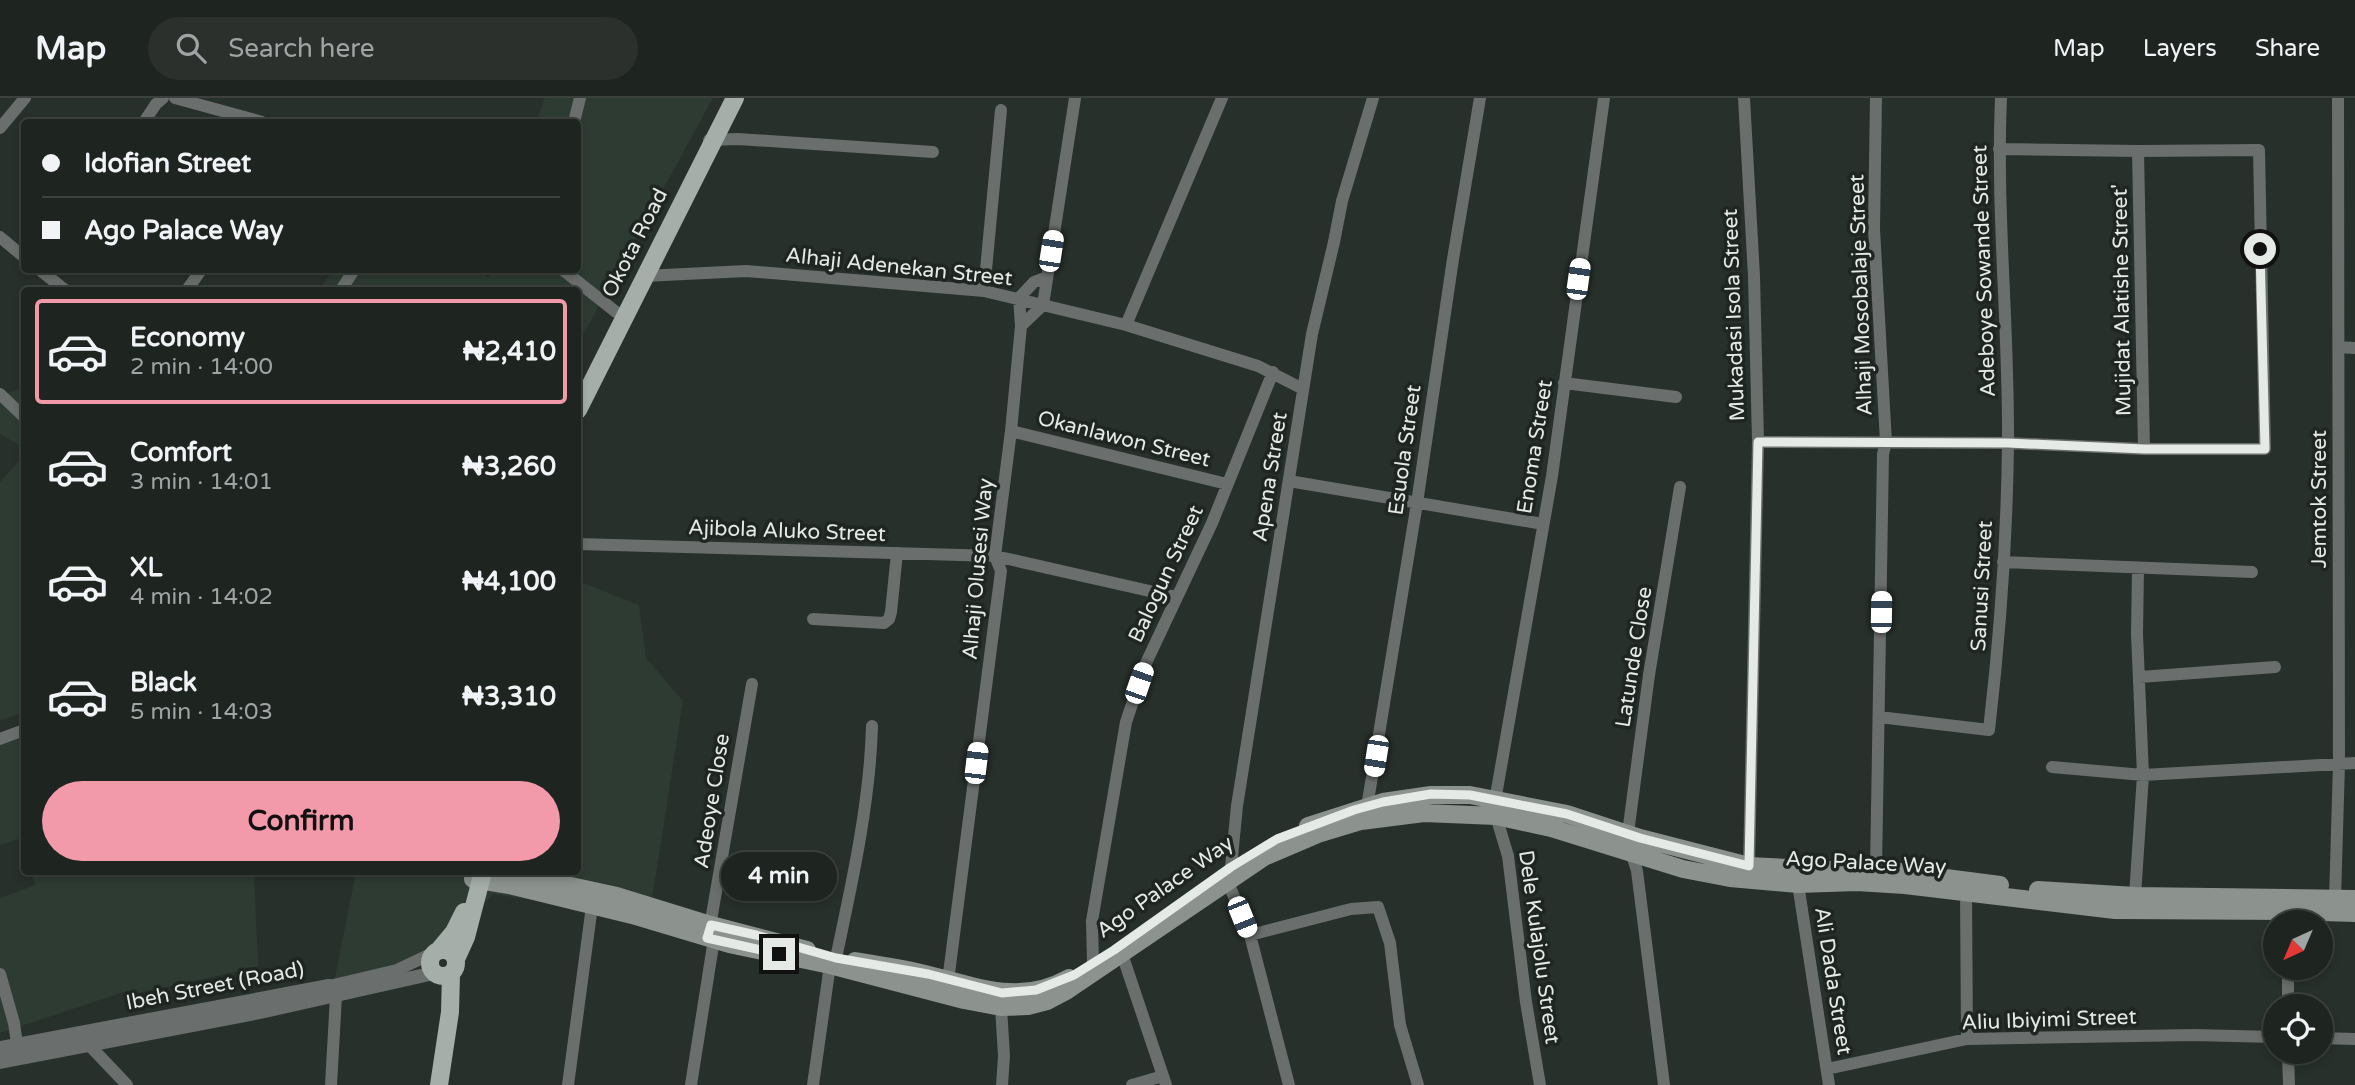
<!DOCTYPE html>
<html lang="en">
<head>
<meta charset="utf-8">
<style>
	body { margin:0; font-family:"Varela Round",sans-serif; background:#2b302d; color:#f1f3f6; height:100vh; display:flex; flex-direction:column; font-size:26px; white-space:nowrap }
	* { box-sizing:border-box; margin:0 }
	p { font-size:23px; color:#a1a4a5 }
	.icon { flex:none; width:38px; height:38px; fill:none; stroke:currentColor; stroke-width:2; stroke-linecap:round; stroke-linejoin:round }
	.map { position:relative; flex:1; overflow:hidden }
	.details { position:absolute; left:21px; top:189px; width:560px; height:588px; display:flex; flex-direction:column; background:#1e2420; border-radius:7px; box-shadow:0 4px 10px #0003,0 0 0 2px #3c413e }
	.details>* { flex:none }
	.hud { position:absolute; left:21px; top:21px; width:560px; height:154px; border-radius:7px; box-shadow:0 4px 10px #0003,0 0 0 2px #3c413e; display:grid; align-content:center; height:154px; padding:0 21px; background:#1e2420 }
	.needle { width:46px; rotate:224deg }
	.buttons { position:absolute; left:2263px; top:812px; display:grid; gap:14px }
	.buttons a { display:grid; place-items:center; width:70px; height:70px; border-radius:50%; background:#1e2420; box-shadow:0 4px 10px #0003,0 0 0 2px #3c413e; font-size:35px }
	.end { position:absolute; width:32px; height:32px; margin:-16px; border:9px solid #e5eae7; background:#111; box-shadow:0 0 0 4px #111 }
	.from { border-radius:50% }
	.bubble { position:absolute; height:49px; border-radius:24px; background:#1e2420; box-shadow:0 4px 10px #0003,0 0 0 2px #3c413e; font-size:23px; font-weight:800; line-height:49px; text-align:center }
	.car { position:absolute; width:21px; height:42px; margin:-21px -10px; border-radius:9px; box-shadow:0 0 5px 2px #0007; background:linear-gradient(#fff 24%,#345 0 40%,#fff 0 76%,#345 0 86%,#fff 0) }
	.hud b { display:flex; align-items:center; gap:24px; height:66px; font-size:26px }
	.hud b+b { border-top:2px solid #3c413e }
	.hud i { width:18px; height:18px; background:#f1f3f6 }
	ul { padding:12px 0 0; list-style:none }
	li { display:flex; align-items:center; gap:21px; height:105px; margin:0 14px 10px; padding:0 7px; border:4px solid transparent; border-radius:7px }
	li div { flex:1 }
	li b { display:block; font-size:26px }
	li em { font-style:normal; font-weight:800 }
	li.active { border-color:#f39aaa }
	li>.icon { width:63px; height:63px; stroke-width:1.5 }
	.cta { display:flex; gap:14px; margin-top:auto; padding:14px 21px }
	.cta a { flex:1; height:80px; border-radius:42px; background:#f39aaa; color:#111; font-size:28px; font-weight:800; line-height:80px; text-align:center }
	header { display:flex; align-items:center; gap:42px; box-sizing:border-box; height:98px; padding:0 35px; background:#1e2420; border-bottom:2px solid #3c413e }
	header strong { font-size:33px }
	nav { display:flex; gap:38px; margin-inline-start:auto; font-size:24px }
	.search { width:490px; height:63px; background:#2b302d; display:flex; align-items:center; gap:18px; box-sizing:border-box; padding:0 24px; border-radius:38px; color:#a1a4a5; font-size:26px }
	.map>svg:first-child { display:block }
	.built { fill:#2d3b32 }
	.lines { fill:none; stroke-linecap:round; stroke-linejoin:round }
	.minor { stroke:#6a6e6c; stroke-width:12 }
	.tertiary { stroke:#6a6e6c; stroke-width:14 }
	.secondary { stroke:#8c928e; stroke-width:18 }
	.primary { stroke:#a6aea9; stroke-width:18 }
	.route { stroke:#e5eae7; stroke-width:9 }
	.labels { text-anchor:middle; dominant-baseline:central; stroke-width:7; stroke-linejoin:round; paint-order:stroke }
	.street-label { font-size:21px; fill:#e5eae7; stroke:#1f2622 }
</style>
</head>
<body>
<header>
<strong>Map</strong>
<div class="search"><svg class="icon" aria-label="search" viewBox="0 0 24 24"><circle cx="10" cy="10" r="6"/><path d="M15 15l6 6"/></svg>Search here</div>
<nav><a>Map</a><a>Layers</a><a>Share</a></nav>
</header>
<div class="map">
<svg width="2355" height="987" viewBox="0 0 2355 987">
	<rect width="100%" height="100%" fill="#28302b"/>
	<path class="built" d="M545,0H713L578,246V192H319L333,172H477L489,180L492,172H578V24H536Z
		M24,289V350L0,336V298Z
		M24,357V615L0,622V384Z
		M578,483L639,507L646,560L683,603L649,820L493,796L440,853L333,889L356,774H578Z
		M24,638V755L18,741L0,747V647Z
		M31,774H254L258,869L139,895L127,893L0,935V800L35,787Z"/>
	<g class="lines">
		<path class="minor" d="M175,0L262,24
			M1744,0L1754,178L1758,344L1749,768
			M1876,0L1874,131L1886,344L1883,356L1876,771
			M144,24L156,6L163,0
			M574,24L580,0
			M0,30L25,0
			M709,42L738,41L933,54
			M2138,53L2144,351
			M0,139L24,159
			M40,172L65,192
			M563,172L616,214
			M644,178L746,173L984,193L1126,227L1258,268L1303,291
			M187,192L201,172
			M341,192L354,172
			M984,193L1001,12
			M1019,200L1034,184L1047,179
			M1043,207L1075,0
			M1126,227L1222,0
			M1021,228L1043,207
			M2339,249L2355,250
			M1564,285L1676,299
			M0,296L24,319
			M1011,333L1227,386
			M1758,344L2008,345L2144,351H2265L2259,52L2138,53L1999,51
			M1289,383L1543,426
			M578,446L995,458L1176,499
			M2003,464L2252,474
			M813,521L884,525L889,521L891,514L897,455
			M2140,579L2275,569
			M1879,619L1989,632C2000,537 2007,441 2008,345C2009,230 1996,115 2001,0
			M0,641L24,632
			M2052,669L2143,677L2355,665
			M1495,703L1552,378L1604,0
			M1367,709L1417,405L1453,161L1480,0
			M1496,718L1508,758L1526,904L1540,987
			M1628,735L1649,577L1680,389
			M1632,757L1637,773L1664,987
			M1231,769L1237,708L1312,236L1334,144L1342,103L1373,0
			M1227,782L1250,837L1289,987
			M1798,786L1829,987
			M1966,794L1967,941
			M2135,798L2143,677L2137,536L2138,470
			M2335,801L2339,666L2338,0
			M709,834L752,586
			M1250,837L1351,811L1378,809L1390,845L1400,927L1418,987
			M1122,856L1166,987
			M836,860C852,785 870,704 872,628
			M1093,865L1092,823L1126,624L1146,565L1212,425L1273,274
			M0,876L14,925L17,946
			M948,883L1001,473L995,458L1011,333L1021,228L1019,200
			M329,888L397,872L433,855
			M2288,908V870
			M1001,909L1004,958L1002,987
			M2320,940L2355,941
			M90,948L127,987
			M2288,954L2289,987
			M1827,971L1967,941L2194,937L2275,939
			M331,987L336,898
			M568,987L592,808
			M691,987L714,841
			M813,987L830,867
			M1132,987L1163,978"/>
		<path class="tertiary" d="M0,950L329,888
			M0,964L260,914L434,875"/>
		<path class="secondary" d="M1308,728L1383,704L1431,697H1470L1567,716L1640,740L1749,768L1831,772L1876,771L2000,787
			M506,774L617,798L711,827L807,852
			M473,781L509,787L632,817L729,846L830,867L964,902L1001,909L1028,908L1047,903L1066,893L1264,759L1318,736L1361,723L1424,715L1496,718L1551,730L1683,771L1730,780L1798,786L1857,784L1905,787L2115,812L2289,813L2355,815
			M2038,792L2135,798L2355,801
			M855,863C878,867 902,870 925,876C976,888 1019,908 1069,880"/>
		<path class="primary" d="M578,312L735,0
			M430 865a13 13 0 1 1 26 0a13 13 0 1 1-26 0Z
			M439,852L454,834L464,814
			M456,861L466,839L483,774
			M439,987L450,914L451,876"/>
	</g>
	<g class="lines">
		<path class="route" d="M779,856L707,840L711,827L756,837L836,860L928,876L1002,895L1036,892L1074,877L1114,852L1231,769L1277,741L1354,712L1383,704L1431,696L1470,697L1567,716L1640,740L1749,768L1758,344L2008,345L2144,351H2265L2260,151"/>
	</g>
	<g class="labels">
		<g class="street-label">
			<text transform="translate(635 145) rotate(-63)">Okota Road</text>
			<text transform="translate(899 169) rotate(6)">Alhaji Adenekan Street</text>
			<text transform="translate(1984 173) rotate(-92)">Adeboye Sowande Street</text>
			<text transform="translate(1861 197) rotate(-92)">Alhaji Mosobalaje Street</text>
			<text transform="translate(2122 202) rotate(-91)">Mujidat Alatishe Street'</text>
			<text transform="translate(1734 217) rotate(-92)">Mukadasi Isola Street</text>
			<text transform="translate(1124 341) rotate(14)">Okanlawon Street</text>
			<text transform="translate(1535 349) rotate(-81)">Enoma Street</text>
			<text transform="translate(1405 352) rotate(-82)">Esuola Street</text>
			<text transform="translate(1270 379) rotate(-81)">Apena Street</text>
			<text transform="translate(2319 401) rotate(-90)">Jemtok Street</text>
			<text transform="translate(787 433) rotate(2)">Ajibola Aluko Street</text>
			<text transform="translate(978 471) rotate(-85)">Alhaji Olusesi Way</text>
			<text transform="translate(1166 476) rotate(-65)">Balogun Street</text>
			<text transform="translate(1982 488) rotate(-87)">Sanusi Street</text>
			<text transform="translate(1634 559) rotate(-81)">Latunde Close</text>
			<text transform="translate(712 703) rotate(-81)">Adeoye Close</text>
			<text transform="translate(1866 765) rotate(3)">Ago Palace Way</text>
			<text transform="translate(1165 789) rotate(-35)">Ago Palace Way</text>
			<text transform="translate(1539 849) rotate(82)">Dele Kulajolu Street</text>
			<text transform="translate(1833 883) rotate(81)">Ali Dada Street</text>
			<text transform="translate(215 888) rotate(-11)">Ibeh Street (Road)</text>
			<text transform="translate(2049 922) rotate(-2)">Aliu Ibiyimi Street</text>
		</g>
	</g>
</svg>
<div class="buttons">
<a><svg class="needle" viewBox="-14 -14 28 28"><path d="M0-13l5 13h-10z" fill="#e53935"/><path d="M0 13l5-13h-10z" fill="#a1a4a5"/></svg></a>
<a><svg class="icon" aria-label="locate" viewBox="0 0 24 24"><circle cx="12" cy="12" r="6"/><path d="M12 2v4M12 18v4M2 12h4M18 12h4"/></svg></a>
</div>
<i class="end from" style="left:2260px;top:151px"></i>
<i class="end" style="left:779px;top:856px"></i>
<div class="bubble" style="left:721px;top:754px;width:116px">4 min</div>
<i class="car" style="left:1051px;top:153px;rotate:9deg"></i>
<i class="car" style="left:1578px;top:181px;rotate:8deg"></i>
<i class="car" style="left:1881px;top:514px;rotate:1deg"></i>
<i class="car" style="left:1139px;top:585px;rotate:19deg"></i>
<i class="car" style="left:1376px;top:658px;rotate:189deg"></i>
<i class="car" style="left:976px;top:665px;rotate:7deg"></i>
<i class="car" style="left:1242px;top:819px;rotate:158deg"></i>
<div class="hud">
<b><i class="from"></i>Idofian Street</b>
<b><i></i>Ago Palace Way</b>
</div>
<section class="details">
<ul>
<li class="active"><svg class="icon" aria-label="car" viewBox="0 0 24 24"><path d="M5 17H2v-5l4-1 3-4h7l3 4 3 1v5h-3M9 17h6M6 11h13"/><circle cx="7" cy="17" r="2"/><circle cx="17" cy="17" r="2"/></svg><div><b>Economy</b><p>2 min · 14:00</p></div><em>₦2,410</em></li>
<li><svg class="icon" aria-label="car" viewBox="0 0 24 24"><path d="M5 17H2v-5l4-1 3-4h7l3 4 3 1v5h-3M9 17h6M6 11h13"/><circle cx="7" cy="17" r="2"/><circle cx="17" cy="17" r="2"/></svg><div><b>Comfort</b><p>3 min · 14:01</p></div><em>₦3,260</em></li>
<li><svg class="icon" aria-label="car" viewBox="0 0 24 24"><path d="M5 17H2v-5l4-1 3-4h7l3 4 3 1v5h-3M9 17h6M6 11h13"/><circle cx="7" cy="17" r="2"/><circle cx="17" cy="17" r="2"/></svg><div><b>XL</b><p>4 min · 14:02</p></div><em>₦4,100</em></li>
<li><svg class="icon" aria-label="car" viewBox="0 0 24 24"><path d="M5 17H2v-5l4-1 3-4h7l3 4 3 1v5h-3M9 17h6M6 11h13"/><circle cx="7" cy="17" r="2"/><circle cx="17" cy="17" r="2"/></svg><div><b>Black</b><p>5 min · 14:03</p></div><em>₦3,310</em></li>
</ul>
<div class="cta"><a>Confirm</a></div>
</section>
</div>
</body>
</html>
